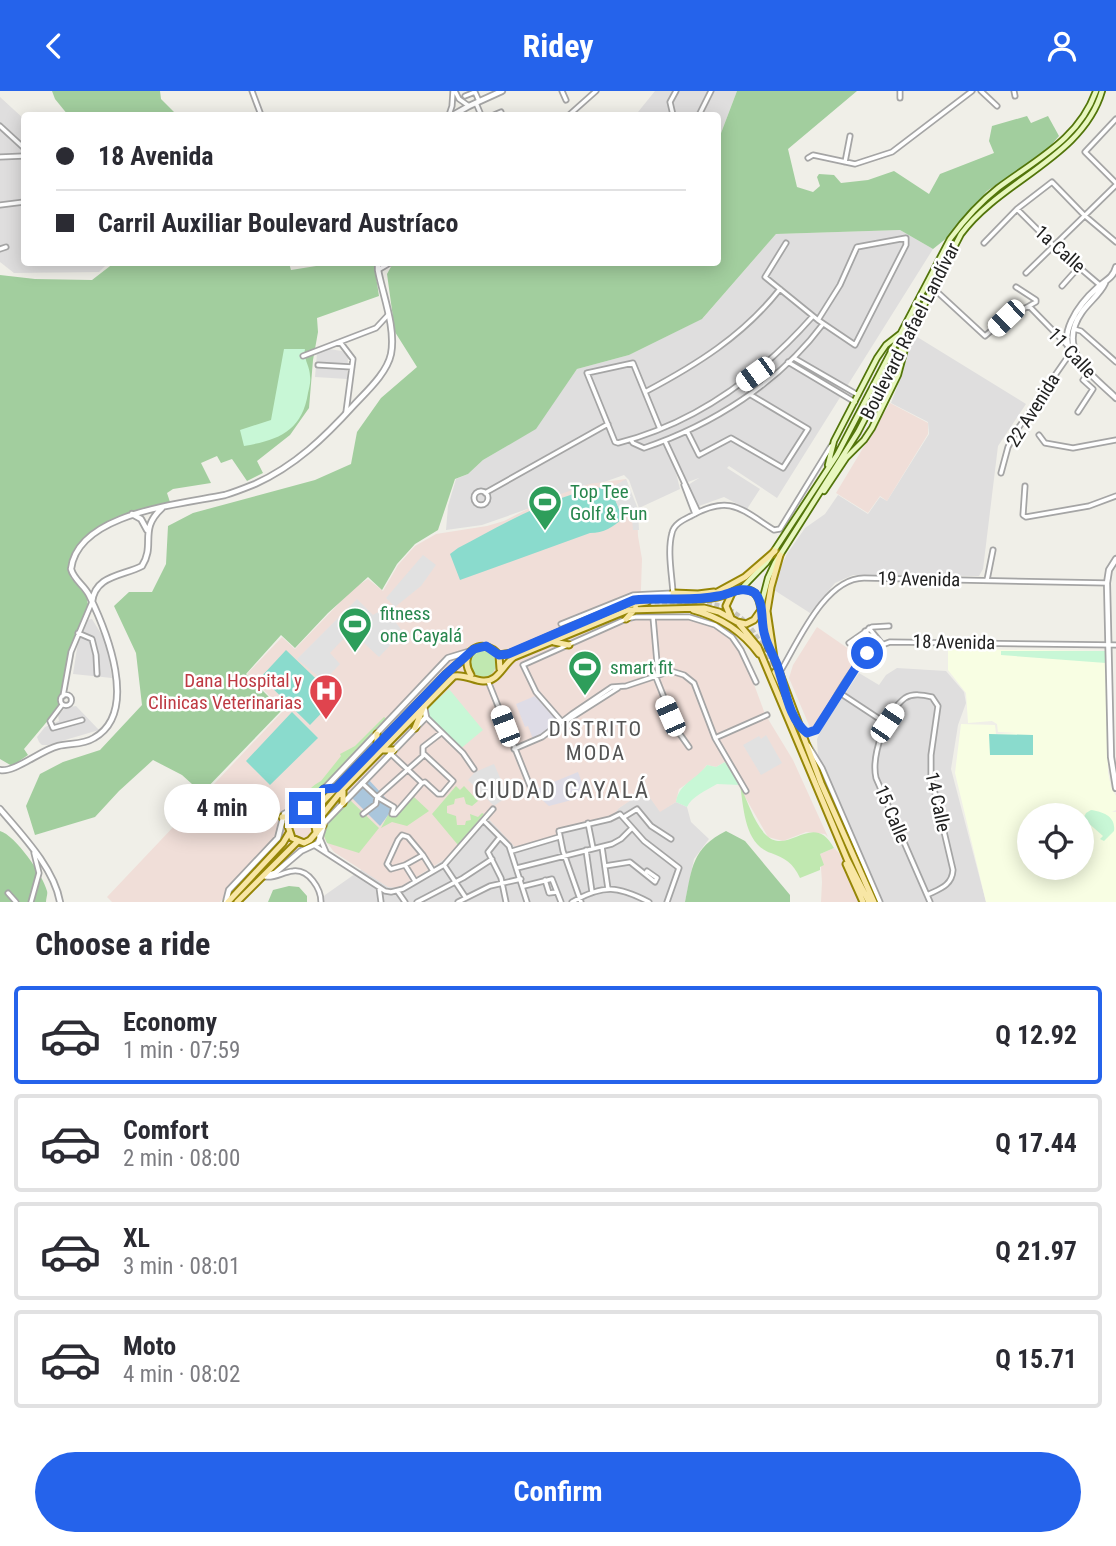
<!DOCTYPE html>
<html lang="en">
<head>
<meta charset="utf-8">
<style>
	body { margin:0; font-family:"Roboto Condensed",sans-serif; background:#f2f2f3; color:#2b2b33; height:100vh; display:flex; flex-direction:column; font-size:26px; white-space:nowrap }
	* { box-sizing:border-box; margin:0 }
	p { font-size:23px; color:#7c7c81 }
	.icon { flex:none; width:38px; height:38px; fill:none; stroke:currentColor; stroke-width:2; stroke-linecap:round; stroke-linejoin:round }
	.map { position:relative; height:811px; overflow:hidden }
	.drawer { display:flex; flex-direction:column; background:#fff; flex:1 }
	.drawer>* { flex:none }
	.guide { position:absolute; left:21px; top:21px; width:700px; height:154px; border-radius:7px; box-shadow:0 4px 18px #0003; display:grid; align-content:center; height:154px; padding:0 35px; background:#fff }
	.fabs { position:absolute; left:1017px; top:712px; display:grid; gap:14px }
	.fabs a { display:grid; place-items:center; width:77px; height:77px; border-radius:50%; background:#fff; box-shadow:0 4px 18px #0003; font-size:35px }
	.end { position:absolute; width:32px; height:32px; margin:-16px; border:9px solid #2563eb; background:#fff; box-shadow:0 0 0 4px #fff }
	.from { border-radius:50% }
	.bubble { position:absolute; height:49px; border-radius:24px; background:#fff; box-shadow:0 4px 18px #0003; font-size:23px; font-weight:700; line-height:49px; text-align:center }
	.car { position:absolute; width:21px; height:42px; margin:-21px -10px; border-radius:9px; box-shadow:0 0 5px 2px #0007; background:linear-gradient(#fff 24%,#345 0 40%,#fff 0 76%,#345 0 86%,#fff 0) }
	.guide b { display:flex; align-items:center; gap:24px; height:66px; font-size:26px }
	.guide b+b { border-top:2px solid #e1e1e2 }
	.guide i { width:18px; height:18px; background:#2b2b33 }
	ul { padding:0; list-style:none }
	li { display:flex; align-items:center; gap:21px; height:98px; margin:0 14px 10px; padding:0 21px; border:4px solid #e1e1e2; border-radius:7px }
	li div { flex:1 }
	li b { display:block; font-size:26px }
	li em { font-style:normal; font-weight:700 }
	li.on { border-color:#2563eb }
	li>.icon { width:63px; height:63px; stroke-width:1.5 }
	h2 { padding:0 35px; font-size:32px; line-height:84px }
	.button { display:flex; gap:14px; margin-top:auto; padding:14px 35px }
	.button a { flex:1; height:80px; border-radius:42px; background:#2563eb; color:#fff; font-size:28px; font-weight:700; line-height:80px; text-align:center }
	header { display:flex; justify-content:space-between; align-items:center; height:91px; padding:0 35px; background:#2563eb; color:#fff; font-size:32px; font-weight:700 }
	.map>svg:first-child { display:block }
	.residential { fill:#dfdede }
	.commercial { fill:#f0ded8 }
	.education { fill:#f8fee3; fill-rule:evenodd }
	.grass { fill:#c0e8b0 }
	.forest { fill:#a2ce9e }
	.park { fill:#c8f7d6 }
	.pitch { fill:#8adbcd }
	.parking { fill:#e1e1e1 }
	.plaza { fill:#dedce6 }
	.water { fill:#aac6dc }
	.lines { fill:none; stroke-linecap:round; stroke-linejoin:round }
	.primary-tunnel { stroke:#c7c6c0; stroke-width:5; stroke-dasharray:5 2.5; stroke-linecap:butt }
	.minor-casing { stroke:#a5a5a5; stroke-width:7 }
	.tertiary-casing { stroke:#a5a5a5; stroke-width:8 }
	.secondary-casing { stroke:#52750a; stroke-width:8 }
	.primary-casing { stroke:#968607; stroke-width:9 }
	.minor { stroke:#fff; stroke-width:3.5 }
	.tertiary { stroke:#fff; stroke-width:4.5 }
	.secondary { stroke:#e8f7bf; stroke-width:4.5 }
	.primary { stroke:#f8e6a5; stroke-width:5 }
	.route { stroke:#2563eb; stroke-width:9 }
	.labels { text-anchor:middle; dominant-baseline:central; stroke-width:5; stroke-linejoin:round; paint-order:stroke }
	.street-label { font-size:19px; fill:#212121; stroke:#fff }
	.leisure-label { font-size:19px; fill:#27864d; stroke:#fff; text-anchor:start }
	.health-label { font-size:19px; fill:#be3a42; stroke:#fff; text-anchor:end }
	.neighbourhood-label { font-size:21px; letter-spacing:2px; fill:#545454; stroke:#fff }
	.quarter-label { font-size:23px; letter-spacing:2px; fill:#545454; stroke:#fff }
</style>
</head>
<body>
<header><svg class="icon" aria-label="back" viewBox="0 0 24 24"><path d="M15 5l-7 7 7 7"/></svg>Ridey<svg class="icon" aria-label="person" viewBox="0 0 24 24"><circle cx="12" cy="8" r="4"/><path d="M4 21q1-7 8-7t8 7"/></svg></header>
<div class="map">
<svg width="1116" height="811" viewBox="0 0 1116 811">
	<rect width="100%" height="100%" fill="#f0efe8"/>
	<path class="residential" d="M655,0H737L718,50V24H670L669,22L666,24H640L638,21Z
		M0,6L24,28V172H108L99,181L14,182L0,171Z
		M900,139L933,158L777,407L729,375L727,377L760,398L747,418L724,406L699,415L688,394L699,387L688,391L670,357L680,398L639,417L629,389L624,384L482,434L446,439L448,415L456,388L468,383L483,369L535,338L577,278L629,264L703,227L776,143Z
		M914,244L1026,313L998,355L983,478L979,485L853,484L835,492L810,522L774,499L779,480L787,463L805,437L825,423L838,404L868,423L880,406L887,410L929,343L928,331L891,312L902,283L908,256Z
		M329,258L342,260L348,266L347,288L315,286L317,262Z
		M92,528L106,551L112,587L73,583L78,551L80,544L83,545L84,542L81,541L86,529Z
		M897,577L946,580L964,601L966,612L958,634L951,678L986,811H882L818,665L817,648L823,635L859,582L879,594L886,584Z
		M76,615L99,639L48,654H42L39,651L37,646L45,636L59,630L58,624L65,617Z
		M645,699L660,720L676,711L687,716L691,731L709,748L694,768L685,811H321L325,804L362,778L388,796L410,791L445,768L485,724L511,750L619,717Z"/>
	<path class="commercial" d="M890,312L928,332V343L887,410L880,405L868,422L836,402Z
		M626,388L637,418L638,445L642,468L640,526L680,527L708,533L728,546L742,561L765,623L793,669L828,746L825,743L806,741L783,750L768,746L725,671L716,676L707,674L697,686L679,698L676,711L660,721L645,700L619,717L612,726L556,738L557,745L516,757L485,724L445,768L399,797L388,796L334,761L322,745L317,754L309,760L291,766L277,749L220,811H112L107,806L284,619L247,583L282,546L295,558L354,497L368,488L383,500L398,474L415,455L436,443L487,435L504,430L547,408L589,393Z
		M817,536L859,565L818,637L811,639L789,587L793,574Z
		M834,757L839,762L862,811H821L822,791L820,763Z"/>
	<path class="education" d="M948,558L1107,560L1108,681L1111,696L1116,705V719L1112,721H1116V811H986L955,682L961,633L995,634L996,643L1017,642L998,641L997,633L992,630L968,632L966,602L948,579ZM1029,724H1082V777H1029Z"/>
	<path class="grass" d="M470 573a13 13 0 1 1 26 0a13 13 0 1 1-26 0Z
		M384,626L387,628L307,713L301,715L299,711C304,703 313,694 321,690L341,665L340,663L355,655Z
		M740,694C747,709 754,732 766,744C788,766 813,718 834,757L820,763L824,774L820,776V779L800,787C793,772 785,767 771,762C744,753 744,717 740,694Z
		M456,695L460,699L464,695L478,710L472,715L466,713L464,706L455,708L454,713L447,715V722L456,725L457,734H465L466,730L471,729L470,723L478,726L482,722L484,723L458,754L432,723Z
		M414,706L429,720L407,735L392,731L381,737L388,724H397Z
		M350,709L379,737L359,762L327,752L324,745L328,732Z"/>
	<path class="forest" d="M52,0H160L161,8L177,24H68L55,8Z
		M737,0H857L788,58L797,96L813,101L820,95L817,86L819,83L834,84L841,92L868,89L894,80L929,103L940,83L994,62L989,50L992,35L1027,25L1031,32L1048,25L1059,45L1047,59L987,100L948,146L933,158L900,139L776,143L702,228L629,264L577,278L536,338L483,369L468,383L455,388L438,439L415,453L397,473L382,499L368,486L328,522L295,557L281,544L246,583L282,619L202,702L182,684L153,669L119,700L95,726L35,744L26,715L40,683L63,671L100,659L142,614L136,562L114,515L129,501H152L166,473L168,435L193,422L315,389L351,373L357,341L381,307L417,276L395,241L387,183L393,172H718V50Z
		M114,172H289L291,179L335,172H374L379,205L317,227L318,241L313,269L309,317L290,344L257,370L263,382L247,390L232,368L221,372L217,365L201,372L211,392L173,398L167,402L170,411C129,422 81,431 68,478L71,487L86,504L88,513L68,568L60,615L24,658L28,664L12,675L0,668V184L35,188L92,189Z
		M0,740C15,744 43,784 47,800C48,803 46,807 46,811H0Z
		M726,740L745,750L790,804V811H685C692,777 692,757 726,740Z
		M289,795L299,796L307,805V811H268L273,799Z"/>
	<path class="park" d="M284,258H305C303,268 310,275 310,285C311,291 309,297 308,302C302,340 279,349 244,355L240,339L271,329Z
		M1001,560H1107L1106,572L1001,564Z
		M449,598L483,639L459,659L429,626V616Z
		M725,671L740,694L717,693C707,699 691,706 687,716L676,711C679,692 696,689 707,674L716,676Z
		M1091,719C1103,721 1116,725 1114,740L1104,750L1100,748L1103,745L1086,730L1084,732L1082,730L1086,722Z"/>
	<path class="pitch" d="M609,395L623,427C613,436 604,442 590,442L460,489L450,463L458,457C506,431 555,403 609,395Z
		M286,559L336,607L310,634L261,586Z
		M292,621L318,647L270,694L246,670Z
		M989,643L1033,644V664H990Z"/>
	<path class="parking" d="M626,388L638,418L639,439H633L631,416L619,418L611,397Z
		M423,464L436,474L421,495L395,516L386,507Z
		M357,508L373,524L380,520L388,521L403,541L379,566L351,540L330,562L340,573L324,590L297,568Z
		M766,644L782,672L761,684L743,654L759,645L761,648Z
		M494,673L508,705L494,715L468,689L475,681Z"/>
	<path class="plaza" d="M535,605L559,632L533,648L528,635L525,636L516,613Z
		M578,681L587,705L549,715L532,700Z"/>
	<path class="water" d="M369,689L394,716L380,735L351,706Z"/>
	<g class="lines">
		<path class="primary-tunnel" d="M647,511C724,511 741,506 775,581"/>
		<g class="minor-casing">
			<path id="minor" d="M252,0L261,24
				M455,0L459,8L469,15
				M562,0L566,9
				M981,0L997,15
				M1014,0L1015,5
				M465,5L475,1L479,10
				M900,7V0
				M476,12L481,24
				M449,24L452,15L453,0
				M494,24L501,21
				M569,24L596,0
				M673,24L670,11L676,0
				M699,24L711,0
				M1116,28L1085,61L1116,92
				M0,35L24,57
				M0,66L24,65
				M808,67L813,64L855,73L892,61L972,0
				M845,71L850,45
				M0,114L24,111
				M1017,118L1053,154L1101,195
				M786,152L765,186L818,229L855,254L906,154V147L857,156L840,194L818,229
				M984,152L1017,118L1052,91L1084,124L1116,151
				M0,158L6,156
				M378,179L390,172
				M1026,182L1116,94
				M1062,195L1079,176
				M1016,196L1036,209V211L1029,215
				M933,197L985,245L1006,227L1029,215L1068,255
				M1074,238L1081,240L1116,271
				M340,251L353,268L346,321
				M303,265L376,237L388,224
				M794,267L858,304
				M788,271L855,311
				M318,274L352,276
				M645,301C696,274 743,245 780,198
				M1078,321L1093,298L1083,289L1089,281
				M660,338L633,272L587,282L615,351L618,352C696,332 760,285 813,225
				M687,340L699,364L731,347L783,377L808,338L751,304
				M1039,344L1045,352L1073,357L1116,349
				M631,349L633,352L644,357C712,334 779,292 823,233
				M665,350L698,421
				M1001,382L1008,356L1019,336L1067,267L1073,263
				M684,394L695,423
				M1025,395L1023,424L1026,426L1089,415L1116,405
				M474 407a7 7 0 1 1 14 0a7 7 0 1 1-14 0Z
				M485,402L608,333
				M987,489L993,459
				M653,526L658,583
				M561,533L633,504L673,502C672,484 667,460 672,442C674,433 683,429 691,425C730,403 741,418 774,439L780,438L831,355
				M869,537L882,553
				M865,540L877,554
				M78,542L92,548L96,564L97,583
				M849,552L872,536L889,535
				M780,581C798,551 825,487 864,487L1107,492
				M655,584L677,639L689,656
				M488,590L532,700
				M840,602L887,633
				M60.5 609a5.5 5.5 0 1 1 11 0a5.5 5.5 0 1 1-11 0Z
				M63,605L71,561L92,511
				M62,614L50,630L53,637L82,629
				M426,626L463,662L474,678
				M563,632L536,601L523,574L626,528L635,526H689L715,534L732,546L741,559L756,591
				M563,632L618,597
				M801,637L808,642L815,639C837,610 853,561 890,551L1116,554
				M715,647L767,624
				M808,654L822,677L880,811
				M514,658L542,646L572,623L612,596L626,595L671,580L684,584L694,592L715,647L746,700
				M390,662L422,692L425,691L438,703H442L453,690L424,663
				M362,692L377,706L423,665V656L441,642
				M363,723L376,713L377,706L394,716L392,723H395L421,693
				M624,726L637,718L651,735L671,748
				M484,730L509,755L527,811
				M588,732L593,757
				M402,744L408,746L423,764L405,774L391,778L387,773L398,749Z
				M319,745L326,761
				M500,746L488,761L501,787L506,811
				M314,754L385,800L391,801L403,798L444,774L493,718
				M602,756L608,798
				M586,759L592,801
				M512,760L559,746
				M423,764L433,780
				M405,774L415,790
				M444,774L466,807
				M605,775L630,771L655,791L657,787L647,780L646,782
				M517,777L612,753L621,748L632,737
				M266,786C276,787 283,781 293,780C309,778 321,798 321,811
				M545,789L549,802L557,801
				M524,795L552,788L561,811
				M379,796L381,811
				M398,801L405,811
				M8,802L16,811
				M927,804C939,798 952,795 953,779L931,685V664L938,615L932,606C923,604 913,602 905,607C886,621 871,665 876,687L927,804L930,811
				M31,811L39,782L34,762
				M417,811L463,787L492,768
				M458,811L490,795L521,788
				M572,811C604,793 618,795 649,811
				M581,811L563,760L559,740L610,728L620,723L644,750L679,777L667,811"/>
		</g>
		<g class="tertiary-casing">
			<path id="tertiary" d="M453,24L469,15L502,0
				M1105,192C1100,203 1089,211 1082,221C1055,259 1092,284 1116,307
				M1077,268C1052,247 1080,212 1098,196C1106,189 1113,187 1116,176
				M132,423L141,428L147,439
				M1116,468L1109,479L1107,492L1111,666L1116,697
				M92,511C95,484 123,485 142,475C156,453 138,439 162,417
				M0,679C14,682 41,659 58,655C70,652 83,654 94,647C140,621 106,539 89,504C84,494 74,489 71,478C78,421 183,413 225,404C235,401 245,397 255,393C295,375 325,346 354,314C367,300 387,282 391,263C396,237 383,205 378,179V172
				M0,718C22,744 54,777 60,811
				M265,785L275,782L301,760L318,752L325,731L426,626L424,615
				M226,811L229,799L278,747L284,723L292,719L308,715L448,567L471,560"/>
		</g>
		<g class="secondary-casing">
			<path id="secondary" d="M828,374L834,350L877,267L886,254L900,243
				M824,400L846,367L864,349L872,337L898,284L906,254
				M741,498L766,472L837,364L950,148C964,129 979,112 998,97C1037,68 1079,48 1096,0
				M761,514L768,487L775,472L858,341L961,143C1001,89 1083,66 1102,0"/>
		</g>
		<g class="primary-casing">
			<path id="primary" d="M780,464L771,496L767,520L774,567L821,692L874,811
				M673,502L698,503L714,501
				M712,504L745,486L775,460
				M627,514L647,511
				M693,519C720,526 742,540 759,563
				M731,527L726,515L732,502
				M626,528L636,517
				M739,533L758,556L847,768L869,811
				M554,551L569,554
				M499,564L512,562L634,509C661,505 690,511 717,506C730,503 747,491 757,505C762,511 764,545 769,558
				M775,581L781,594
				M471,584C457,562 482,544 499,564L500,578
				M415,637L423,617
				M377,643V655
				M382,659H393
				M324,698L336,697
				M343,712V698
				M309,725L445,584L468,564
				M282,726H294
				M315,733L343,698L454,585C468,582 481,596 494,587C501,582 506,572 514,566L628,519L704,517L719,521L737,531L746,533L754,529L761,519
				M316,741L314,730L305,724L294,726L288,735L292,747L304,752L310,749L323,734
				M846,773L863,811
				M228,811L283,752L289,742
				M237,811L297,751"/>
		</g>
		<use href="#minor" class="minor"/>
		<use href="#tertiary" class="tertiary"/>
		<use href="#secondary" class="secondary"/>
		<use href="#primary" class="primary"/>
	</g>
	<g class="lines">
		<path class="route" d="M305,717L324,698L336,697L445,584L474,558L486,555L499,564L508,563L634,509C662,506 691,511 718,505C731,503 742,494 755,502C765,514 760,531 765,545C767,554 772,562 776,571C785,593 787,627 807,642L816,639L860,570L867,562"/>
	</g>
	<defs>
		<g id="stadium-pin" transform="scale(1.75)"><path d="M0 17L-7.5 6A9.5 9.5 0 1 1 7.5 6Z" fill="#2e9e5b" stroke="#fff"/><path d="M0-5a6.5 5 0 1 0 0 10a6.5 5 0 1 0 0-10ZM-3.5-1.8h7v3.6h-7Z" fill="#fff"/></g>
		<g id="hospital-pin" transform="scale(1.75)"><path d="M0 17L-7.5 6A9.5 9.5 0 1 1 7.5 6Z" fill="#e0444e" stroke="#fff"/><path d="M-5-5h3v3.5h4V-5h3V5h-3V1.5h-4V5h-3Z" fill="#fff"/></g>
	</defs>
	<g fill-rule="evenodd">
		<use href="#stadium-pin" x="545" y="411"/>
		<use href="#stadium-pin" x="355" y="533"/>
		<use href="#stadium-pin" x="585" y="576"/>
		<use href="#hospital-pin" x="326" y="600"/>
	</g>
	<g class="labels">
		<g class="street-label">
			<text transform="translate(1060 158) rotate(42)">1a Calle</text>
			<text transform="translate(910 240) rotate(-63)">Boulevard Rafael Landívar</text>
			<text transform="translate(1072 262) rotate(47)">11 Calle</text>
			<text transform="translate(1033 319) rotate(-58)">22 Avenida</text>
			<text transform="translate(919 488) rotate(1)">19 Avenida</text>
			<text transform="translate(954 551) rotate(1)">18 Avenida</text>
			<text transform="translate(938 711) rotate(78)">14 Calle</text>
			<text transform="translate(892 723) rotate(67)">15 Calle</text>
		</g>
		<g class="leisure-label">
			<text x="570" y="400">Top Tee<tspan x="570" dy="22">Golf &amp; Fun</tspan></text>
			<text x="380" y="522">fitness<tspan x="380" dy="22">one Cayalá</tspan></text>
			<text x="610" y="576">smart fit</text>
		</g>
		<g class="health-label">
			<text x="302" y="589">Dana Hospital y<tspan x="302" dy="22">Clinicas Veterinarias</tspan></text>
		</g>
		<g class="neighbourhood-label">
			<text x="596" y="638">DISTRITO<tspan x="596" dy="24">MODA</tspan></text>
		</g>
		<g class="quarter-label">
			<text x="562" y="699">CIUDAD CAYALÁ</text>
		</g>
	</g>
</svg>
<div class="fabs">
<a><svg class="icon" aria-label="locate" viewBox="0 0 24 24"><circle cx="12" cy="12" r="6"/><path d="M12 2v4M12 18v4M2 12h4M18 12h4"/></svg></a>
</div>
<i class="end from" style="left:867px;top:562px"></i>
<i class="end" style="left:305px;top:717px"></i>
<div class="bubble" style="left:164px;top:693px;width:116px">4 min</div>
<i class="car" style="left:1006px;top:227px;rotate:226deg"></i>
<i class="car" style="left:755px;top:283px;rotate:234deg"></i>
<i class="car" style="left:670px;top:625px;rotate:336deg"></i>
<i class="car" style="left:887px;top:632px;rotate:34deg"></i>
<i class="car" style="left:505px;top:635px;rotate:339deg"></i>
<div class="guide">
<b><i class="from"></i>18 Avenida</b>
<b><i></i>Carril Auxiliar Boulevard Austríaco</b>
</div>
</div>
<section class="drawer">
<h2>Choose a ride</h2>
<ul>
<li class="on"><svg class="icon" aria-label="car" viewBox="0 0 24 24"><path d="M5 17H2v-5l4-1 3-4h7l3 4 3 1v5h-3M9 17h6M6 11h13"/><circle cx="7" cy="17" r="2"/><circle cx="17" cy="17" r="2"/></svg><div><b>Economy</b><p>1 min · 07:59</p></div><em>Q 12.92</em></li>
<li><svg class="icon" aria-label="car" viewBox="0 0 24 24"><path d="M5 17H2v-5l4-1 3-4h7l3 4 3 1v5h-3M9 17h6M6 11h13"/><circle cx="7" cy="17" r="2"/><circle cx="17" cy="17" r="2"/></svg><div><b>Comfort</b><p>2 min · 08:00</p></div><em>Q 17.44</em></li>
<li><svg class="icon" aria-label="car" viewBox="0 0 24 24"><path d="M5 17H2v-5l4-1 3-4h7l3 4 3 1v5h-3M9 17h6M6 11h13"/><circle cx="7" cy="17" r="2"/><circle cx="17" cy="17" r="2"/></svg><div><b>XL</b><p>3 min · 08:01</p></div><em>Q 21.97</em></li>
<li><svg class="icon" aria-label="car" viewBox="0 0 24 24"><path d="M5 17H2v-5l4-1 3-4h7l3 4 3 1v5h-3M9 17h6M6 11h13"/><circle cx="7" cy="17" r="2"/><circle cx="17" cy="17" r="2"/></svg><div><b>Moto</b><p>4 min · 08:02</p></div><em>Q 15.71</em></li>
</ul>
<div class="button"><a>Confirm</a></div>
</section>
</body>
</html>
